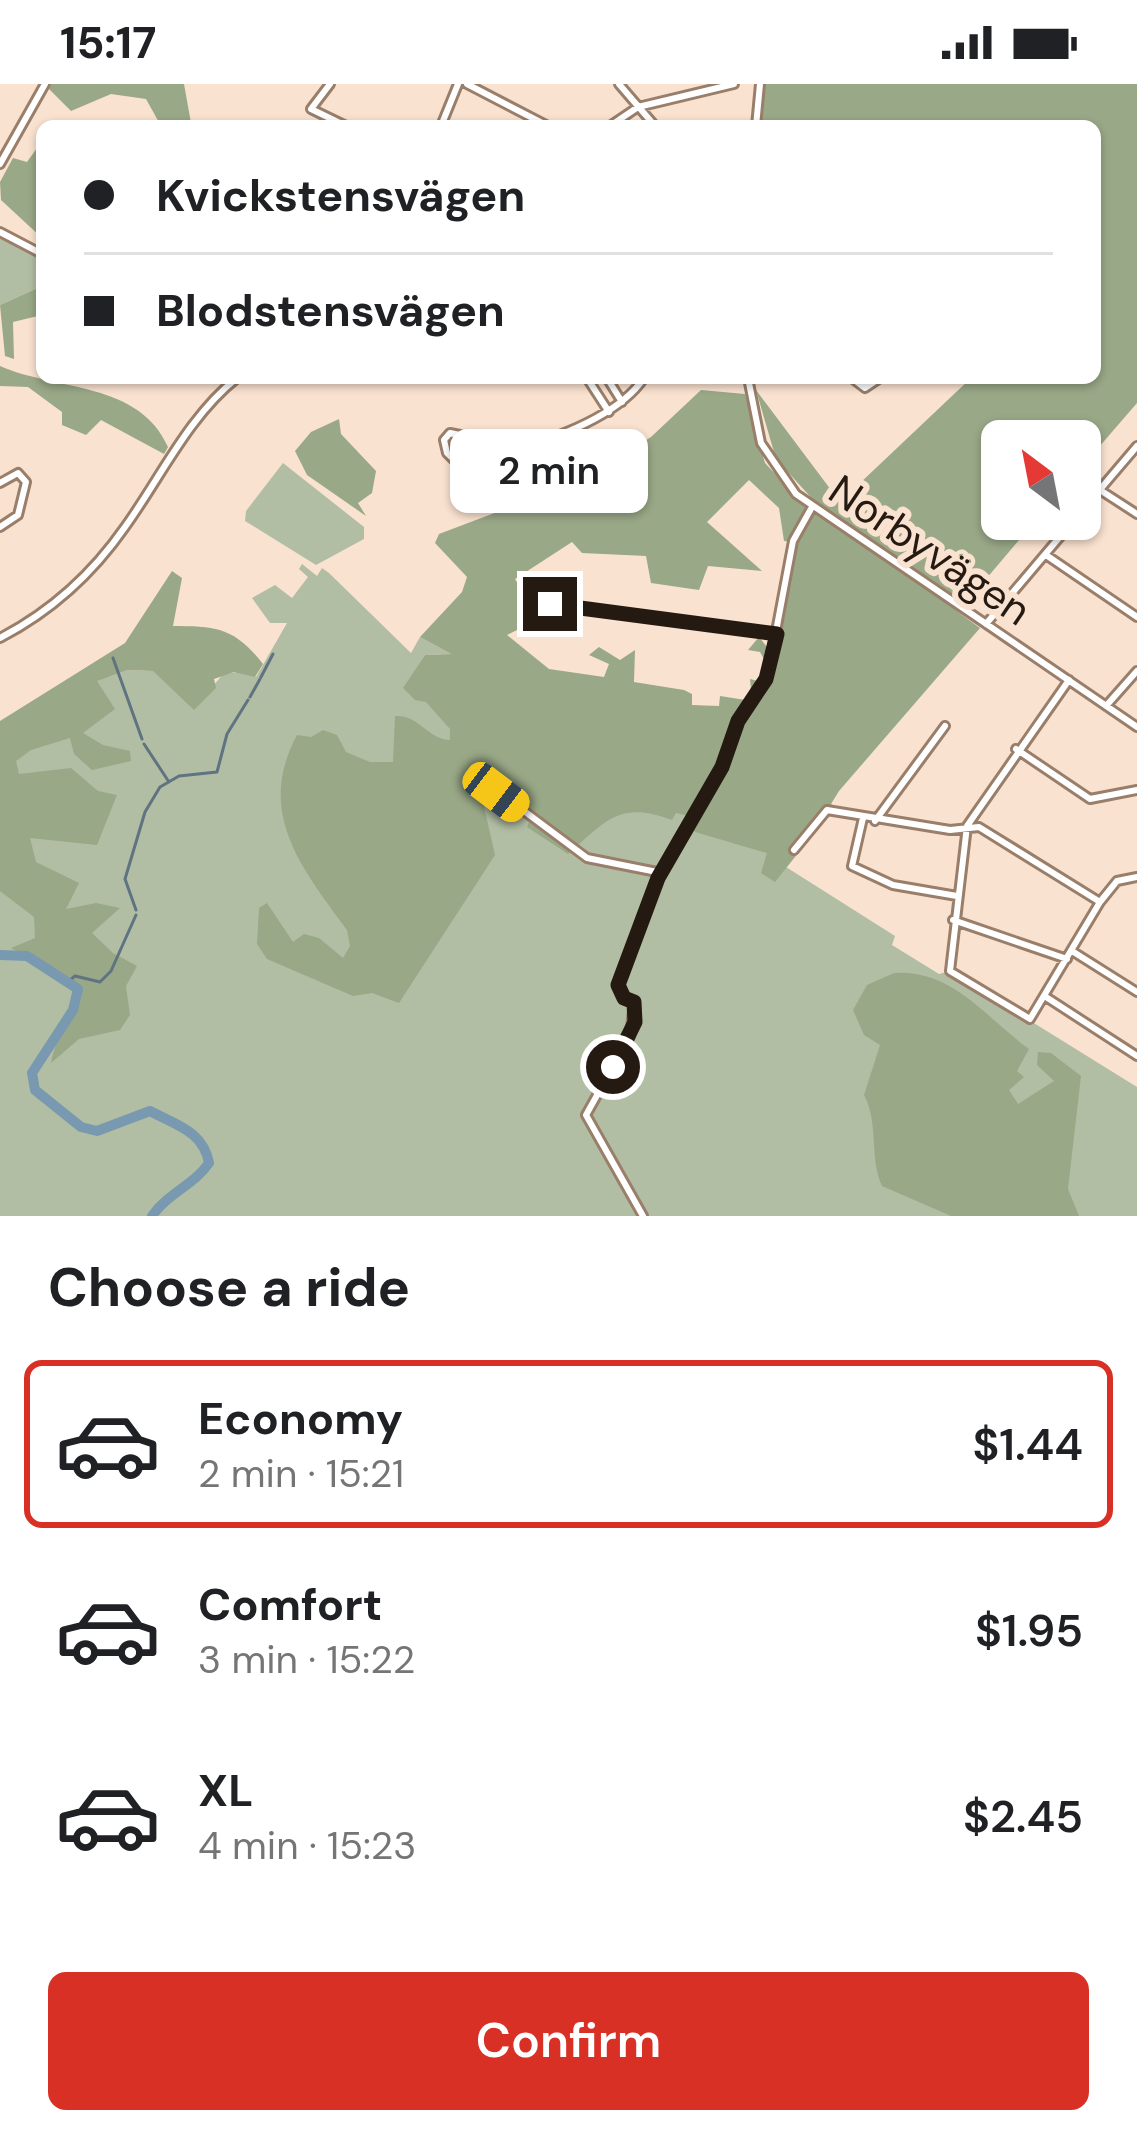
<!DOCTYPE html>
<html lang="en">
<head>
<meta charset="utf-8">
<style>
	body { margin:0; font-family:"DM Sans",sans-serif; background:#f6f6f6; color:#202124; height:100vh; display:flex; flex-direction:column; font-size:45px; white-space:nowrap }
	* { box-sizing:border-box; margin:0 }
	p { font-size:39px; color:#757577 }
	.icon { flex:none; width:66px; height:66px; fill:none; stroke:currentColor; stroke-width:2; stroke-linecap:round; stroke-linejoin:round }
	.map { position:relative; height:1132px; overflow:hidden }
	.details { display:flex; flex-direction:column; background:#fff; flex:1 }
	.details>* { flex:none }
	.guide { position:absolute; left:36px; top:36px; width:1065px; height:264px; border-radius:18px; box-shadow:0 3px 9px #0004; display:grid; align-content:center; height:264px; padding:0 48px; background:#fff }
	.needle { width:78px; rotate:328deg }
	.tools { position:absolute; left:981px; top:336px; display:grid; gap:24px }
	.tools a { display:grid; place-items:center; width:120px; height:120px; border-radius:18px; background:#fff; box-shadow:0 3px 9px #0004; font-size:60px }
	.end { position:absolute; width:54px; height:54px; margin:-27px; border:15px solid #251a12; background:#fff; box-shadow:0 0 0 6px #fff }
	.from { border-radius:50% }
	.bubble { position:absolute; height:84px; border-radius:18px; background:#fff; box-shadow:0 3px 9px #0004; font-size:39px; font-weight:600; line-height:84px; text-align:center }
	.car { position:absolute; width:36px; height:72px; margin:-36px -18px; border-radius:15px; box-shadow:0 0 9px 3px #0007; background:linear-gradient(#f5c518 24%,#345 0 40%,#f5c518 0 76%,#345 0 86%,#f5c518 0) }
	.guide b { display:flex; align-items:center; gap:42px; height:114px; font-size:45px }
	.guide b+b { border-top:3px solid #e0e0e0 }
	.guide i { width:30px; height:30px; background:#202124 }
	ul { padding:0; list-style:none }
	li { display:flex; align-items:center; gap:36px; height:168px; margin:0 24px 18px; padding:0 24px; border:6px solid transparent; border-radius:18px }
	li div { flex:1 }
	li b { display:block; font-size:45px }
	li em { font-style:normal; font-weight:600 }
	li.current { border-color:#d93025 }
	li>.icon { width:108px; height:108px; stroke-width:1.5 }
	h2 { padding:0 48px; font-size:54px; line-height:144px }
	.button { display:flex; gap:24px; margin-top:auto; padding:24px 48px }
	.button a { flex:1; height:138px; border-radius:18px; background:#d93025; color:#fff; font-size:48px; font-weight:600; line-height:138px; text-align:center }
	.status { display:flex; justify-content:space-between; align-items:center; height:84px; padding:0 60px; background:#fff; direction:ltr }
	.status svg { height:33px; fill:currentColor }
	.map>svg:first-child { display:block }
	.green { fill:#b2bea4 }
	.forest { fill:#99a887; fill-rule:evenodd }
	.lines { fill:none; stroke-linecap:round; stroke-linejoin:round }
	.stream { stroke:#5f7381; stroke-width:3 }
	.river { stroke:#7899b0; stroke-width:10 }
	.minor-casing { stroke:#997e6a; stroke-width:12 }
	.minor { stroke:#fff; stroke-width:6 }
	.route { stroke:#251a12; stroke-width:15 }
	.labels { text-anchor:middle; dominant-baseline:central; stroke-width:12; stroke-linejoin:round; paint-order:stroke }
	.street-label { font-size:42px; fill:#251a12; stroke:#fae2d0 }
</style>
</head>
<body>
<div class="status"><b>15:17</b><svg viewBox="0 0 49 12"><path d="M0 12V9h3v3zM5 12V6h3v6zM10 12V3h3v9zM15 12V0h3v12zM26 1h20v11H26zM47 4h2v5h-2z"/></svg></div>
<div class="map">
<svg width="1137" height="1132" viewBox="0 0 1137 1132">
	<rect width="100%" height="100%" fill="#fae2d0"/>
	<path class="green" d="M0,148L42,171V202L0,221Z
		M283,379L364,443V455L316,481L245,437L246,427Z
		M302,480L317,492L322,484L329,489L411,569L420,553L451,570L425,571L404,604L411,612L464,583C523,599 577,631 632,657L639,668H689L827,726L786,783L895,852L892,861L939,890L950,887L1137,1003V1132H0V642L33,630L96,581L108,593L128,586L154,587L194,625L223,590L244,587L256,593L287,539H270L252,514L275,501L292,514L308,493L299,485Z"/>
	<path class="forest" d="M51,0H184L191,39L161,42L146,15L111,10L71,27L49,5Z
		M765,0H1137V319L1080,385V357H1002V435H1037L958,528L980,544L839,707L831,720L835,723L775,798L761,789L767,769L695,748L691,744L703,720L693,733L676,729L672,736C619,716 606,737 568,770L527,743L529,738L477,692L495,771L399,919L372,909L353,912L267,875L257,860L259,824L267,819L293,858L304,850L319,854L343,874L350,862L347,846C302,784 255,729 297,651L311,653L323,646L337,651L346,668L370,678H393L395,632C419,630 427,655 450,656V645L426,618L415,616L403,604L425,571L451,570L420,553L462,508L467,493L435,459L439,450L587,394L651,353L701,306L745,310L765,379L807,424L801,439L817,420L776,375L756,306L840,418L971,294H1095V42H761ZM749,396L779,424L784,457L793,458L763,602L770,567L759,553L748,566L760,568L766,579L758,597L750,595L752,617L720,612L719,622L692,621V610L684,606L634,598L635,566L620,576L599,563L589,571L609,580L604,593L549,585L507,551L533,538L535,528L515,495L572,458L582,469L646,472L651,499L699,506L708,482L762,487L707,438Z
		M42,57V154L1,116L0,98L13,74L27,78Z
		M42,202V231L13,238L14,275L5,272L0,221Z
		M0,282C56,307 139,297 168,363L164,370L101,336L86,351L62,341V328L28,303L0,302Z
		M339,335L341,350L376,387L372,409L358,419L366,432L307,391L295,367L311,348Z
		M172,487L182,494L173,542C217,542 235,544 263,580L255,593L234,588L214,595L216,604L194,626L153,587L128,586L97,597L115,625L83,649L103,661L130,667L131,677L92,686L74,670L70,654L31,666L16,677L19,690L71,684L98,707L117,711L97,761L30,754L36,778L79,799L66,825L96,819L120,824L92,849L113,869L137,882L126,902L130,931L120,946L79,955L51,979C56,951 72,933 78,905L11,864L35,854L34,833L0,807V637L125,559Z
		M894,889C952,885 985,933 1029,965L1017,987L1024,993L1009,1006L1018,1020L1054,997L1037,981L1038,968L1051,969L1081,992L1068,1105L1079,1132H951L882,1102C869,1074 879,1039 864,1011L880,961L864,951L853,926L867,901Z"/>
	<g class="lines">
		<path class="stream" d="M113,574L142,655
			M261,593L273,570
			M250,613L260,595
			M144,660L169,698
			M136,826L125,795L145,728L160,703L179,692L217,688L227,650L248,616
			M69,897L75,892L100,898L111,887L136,831"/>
		<path class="river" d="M0,871L27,872L78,905L73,926L32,989L35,1006L81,1043L97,1047L150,1027C176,1041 203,1047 209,1079C194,1101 168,1109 152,1132"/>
		<g class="minor-casing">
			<path id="minor" d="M330,0L311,25L346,42
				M467,0L548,42
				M619,0L655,42
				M441,42L458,0
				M610,42L638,23L734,0
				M756,42L760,0
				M0,80L45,0
				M0,148L42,170
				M587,294L609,328
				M607,294L622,318
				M748,294L761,359L796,410L1137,643
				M852,294L865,304L880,294
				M476,375L460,351L450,349L444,356L447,369L458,380C514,368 611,343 644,294
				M0,399L18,389L26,398L18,431L0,443
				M1100,406L1137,430
				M1080,429L1137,362
				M1046,471L1137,533
				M580,525L569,540L552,541L542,531L550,520L777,550
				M986,540L1075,435
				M0,554C50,528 93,489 125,443C161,393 188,333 237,294
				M1069,596L967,742L950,887L1030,935L1100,818
				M1106,622L1137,587
				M1016,665L1090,715L1137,706
				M476,691L587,774L662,789
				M863,734L852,782L893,801L957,812
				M875,737L945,642
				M794,766L827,726L950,746L979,743L1100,818L1117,797L1137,793
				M953,836L1067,875
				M1072,867L1137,908
				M1046,913L1137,972
				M643,1132L586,1031L630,952L634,918L624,914L618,901L658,794L722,683L738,637L767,595L793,457L812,423"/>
		</g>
		<use href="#minor" class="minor"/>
	</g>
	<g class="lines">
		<path class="route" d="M550,520L777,550L766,595L738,637L722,683L658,794L618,901L624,914L634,918L635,938L613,983"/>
	</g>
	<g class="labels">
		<g class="street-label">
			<text transform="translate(930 466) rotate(34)">Norbyvägen</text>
		</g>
	</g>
</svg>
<div class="tools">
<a><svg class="needle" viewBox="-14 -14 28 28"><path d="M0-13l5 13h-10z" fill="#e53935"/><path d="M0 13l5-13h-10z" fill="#757577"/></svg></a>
</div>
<i class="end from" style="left:613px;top:983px"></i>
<i class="end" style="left:550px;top:520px"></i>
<div class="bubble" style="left:450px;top:345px;width:198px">2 min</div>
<i class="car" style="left:496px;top:708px;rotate:127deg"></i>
<div class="guide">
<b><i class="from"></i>Kvickstensvägen</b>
<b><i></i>Blodstensvägen</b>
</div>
</div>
<section class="details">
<h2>Choose a ride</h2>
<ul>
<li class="current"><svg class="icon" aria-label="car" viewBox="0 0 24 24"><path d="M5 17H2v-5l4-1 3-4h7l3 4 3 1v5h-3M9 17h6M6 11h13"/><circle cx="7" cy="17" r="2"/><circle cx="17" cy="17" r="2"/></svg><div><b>Economy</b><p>2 min · 15:21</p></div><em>$1.44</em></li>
<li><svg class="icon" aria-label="car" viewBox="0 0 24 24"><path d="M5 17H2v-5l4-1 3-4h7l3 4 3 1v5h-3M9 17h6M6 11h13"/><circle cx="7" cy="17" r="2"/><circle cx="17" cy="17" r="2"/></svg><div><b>Comfort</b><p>3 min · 15:22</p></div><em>$1.95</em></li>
<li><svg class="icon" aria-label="car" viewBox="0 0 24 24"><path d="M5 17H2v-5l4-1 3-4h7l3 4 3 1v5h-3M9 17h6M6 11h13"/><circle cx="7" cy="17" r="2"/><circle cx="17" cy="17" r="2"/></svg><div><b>XL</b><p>4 min · 15:23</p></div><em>$2.45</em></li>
</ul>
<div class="button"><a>Confirm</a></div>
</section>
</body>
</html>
